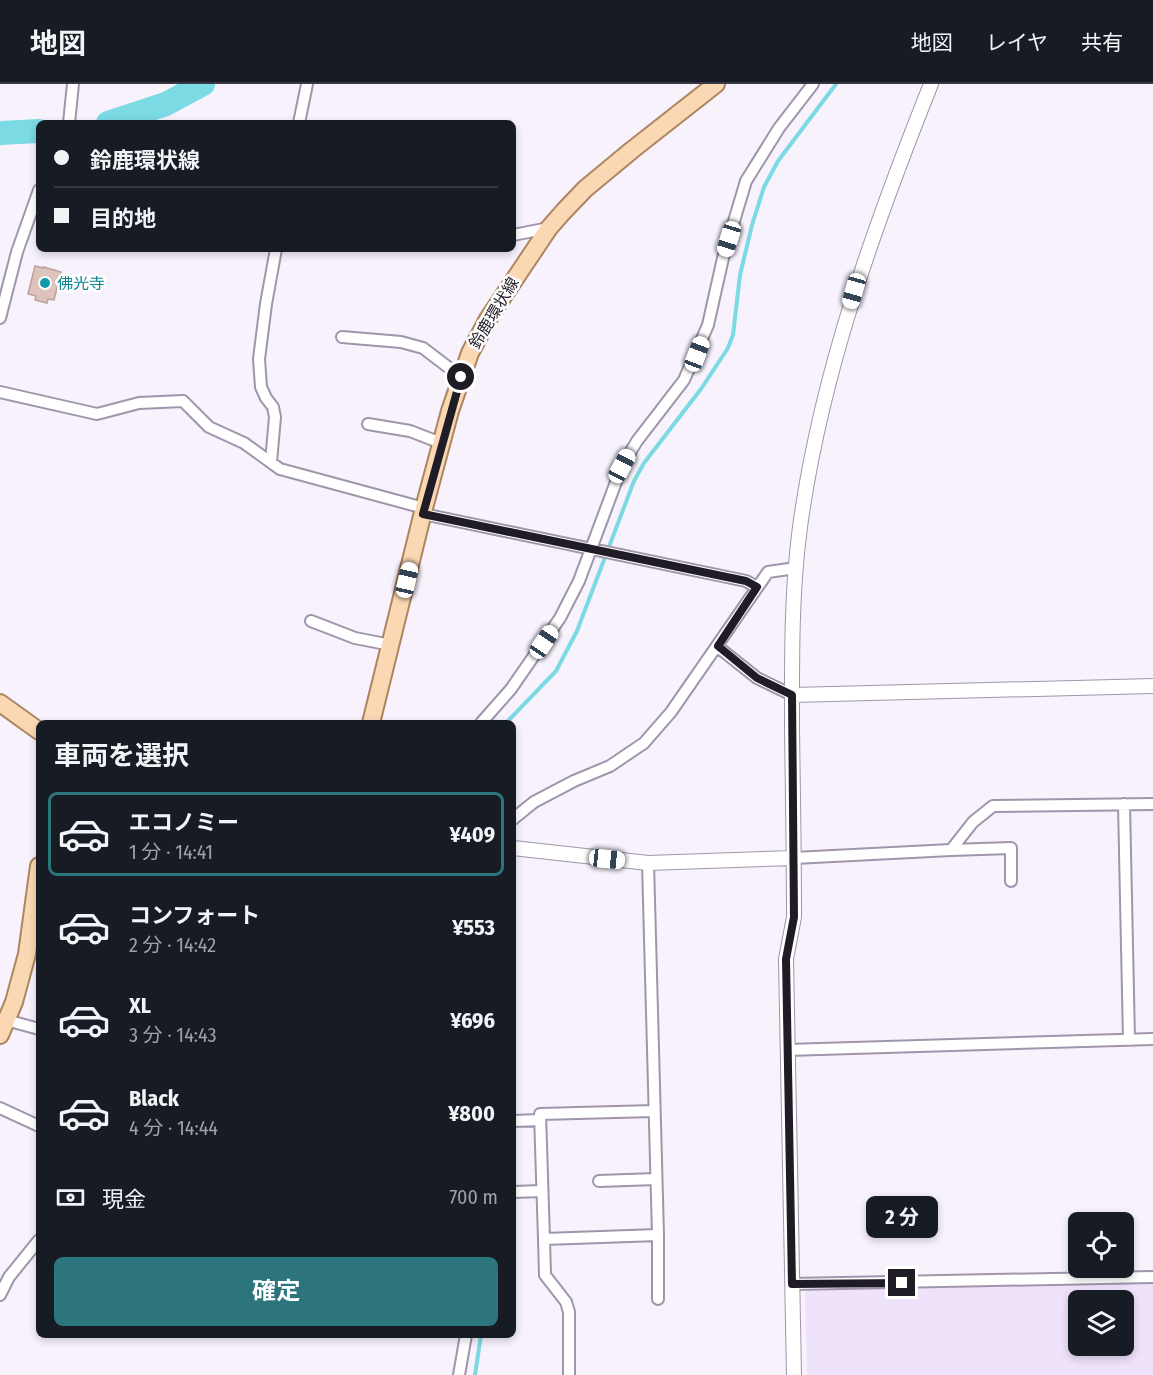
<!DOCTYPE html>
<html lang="ja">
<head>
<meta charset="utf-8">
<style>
	body { margin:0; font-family:"Fira Sans Condensed","Noto Sans JP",sans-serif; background:#242831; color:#f1f3f6; height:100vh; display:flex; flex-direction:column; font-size:22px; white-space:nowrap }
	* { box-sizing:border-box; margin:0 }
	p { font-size:20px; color:#9ea1a6 }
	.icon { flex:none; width:33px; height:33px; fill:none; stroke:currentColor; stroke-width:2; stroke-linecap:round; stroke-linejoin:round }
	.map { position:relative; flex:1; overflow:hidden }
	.drawer { position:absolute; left:36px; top:636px; width:480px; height:618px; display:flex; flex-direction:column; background:#171b24; border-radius:9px; box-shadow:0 3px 9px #0003 }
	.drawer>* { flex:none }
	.banner { position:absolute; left:36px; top:36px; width:480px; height:132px; border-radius:9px; box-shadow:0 3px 9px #0003; display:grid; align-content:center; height:132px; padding:0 18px; background:#171b24 }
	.buttons { position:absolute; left:1068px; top:1128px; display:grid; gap:12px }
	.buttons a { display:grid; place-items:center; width:66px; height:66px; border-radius:9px; background:#171b24; box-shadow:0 3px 9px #0003; font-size:30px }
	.end { position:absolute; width:27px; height:27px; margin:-14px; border:8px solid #201c25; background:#fff; box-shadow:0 0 0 3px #fff }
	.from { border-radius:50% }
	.bubble { position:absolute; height:42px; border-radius:9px; background:#171b24; box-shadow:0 3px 9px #0003; font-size:20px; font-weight:700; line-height:42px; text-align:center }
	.car { position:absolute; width:18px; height:36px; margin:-18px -9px; border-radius:8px; box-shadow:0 0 4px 2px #0007; background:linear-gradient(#fff 24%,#345 0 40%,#fff 0 76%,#345 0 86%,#fff 0) }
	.banner b { display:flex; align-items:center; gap:21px; height:57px; font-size:22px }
	.banner b+b { border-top:2px solid #363941 }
	.banner i { width:15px; height:15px; background:#f1f3f6 }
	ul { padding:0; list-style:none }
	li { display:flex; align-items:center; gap:18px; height:84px; margin:0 12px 9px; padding:0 6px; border:3px solid transparent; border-radius:9px }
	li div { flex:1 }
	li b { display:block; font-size:22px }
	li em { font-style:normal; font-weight:700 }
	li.selected { border-color:#2c757c }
	li>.icon { width:54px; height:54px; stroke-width:1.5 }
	h2 { padding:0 18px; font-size:27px; line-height:72px }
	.pay { display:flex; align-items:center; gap:15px; height:66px; padding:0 18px; font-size:22px }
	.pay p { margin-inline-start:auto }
	.action { display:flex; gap:12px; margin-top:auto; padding:12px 18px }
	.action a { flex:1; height:69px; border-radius:9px; background:#2c757c; color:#fff; font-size:24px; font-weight:700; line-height:69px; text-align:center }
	header { display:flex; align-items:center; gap:36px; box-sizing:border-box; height:84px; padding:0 30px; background:#171b24; border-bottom:2px solid #363941 }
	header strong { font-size:28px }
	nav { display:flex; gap:33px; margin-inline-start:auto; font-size:21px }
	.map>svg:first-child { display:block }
	.built { fill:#efe3fc; fill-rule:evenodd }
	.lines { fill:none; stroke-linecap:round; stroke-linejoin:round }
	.stream { stroke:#7bdae3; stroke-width:4 }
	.river { stroke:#7bdae3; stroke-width:24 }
	.building { fill:#dec2bc; stroke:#bda19c; stroke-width:1.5 }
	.minor-casing { stroke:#a095ab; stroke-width:14 }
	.tertiary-casing { stroke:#a095ab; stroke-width:16 }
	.primary-casing { stroke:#ac8561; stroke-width:20 }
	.minor { stroke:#fff; stroke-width:10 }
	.tertiary { stroke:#fff; stroke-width:14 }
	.primary { stroke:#fad8b4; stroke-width:16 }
	.route { stroke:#201c25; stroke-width:8 }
	.culture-dot { fill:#0f9aa8; stroke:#fff; stroke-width:2 }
	.labels { text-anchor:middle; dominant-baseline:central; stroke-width:5; stroke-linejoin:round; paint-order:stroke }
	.culture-label { font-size:16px; fill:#0d838f; stroke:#fff; text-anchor:start }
	.street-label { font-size:16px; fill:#201c25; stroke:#fff }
</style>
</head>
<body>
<header>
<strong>地図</strong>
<nav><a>地図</a><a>レイヤ</a><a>共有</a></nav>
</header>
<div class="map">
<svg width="1153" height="1291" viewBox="0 0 1153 1291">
	<rect width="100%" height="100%" fill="#f7f2fc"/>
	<path class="built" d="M1153,1198V1291H807L805,1206ZM1078,1216H1124V1262H1078Z"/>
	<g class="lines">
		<path class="stream" d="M506,639L556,587L577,547L634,397L644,379L701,305L728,264L733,251L740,191L752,141L764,103L778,77L836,0
			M475,1291L481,1251"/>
		<path class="river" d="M108,39L166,20L203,0
			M0,49L39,47"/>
	</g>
	<path class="building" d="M35,182L44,184V183L61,188L54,216L48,215L47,219L35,216L36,212L28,210Z"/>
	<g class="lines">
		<g class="minor-casing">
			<path id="minor" d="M69,39L73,0
				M299,39L307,0
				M513,151L549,144
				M0,234L17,168L39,106
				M342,253L401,258L423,264L461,293
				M0,308L97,330L139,319L183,317L209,343L244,359L280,385L424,424
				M368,340L410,347L441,359
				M271,378L275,333L273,323L266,314L261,303L259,275L266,220L276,165
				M423,430L746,497L757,503
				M311,537L355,554L391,561
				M718,563L757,594L792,611
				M481,639L511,605L560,534L579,497L622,382L637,357L684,296L708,241L723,174L746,97L779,44L813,0
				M1124,720L1129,956
				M513,735L534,718L574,697L610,682L644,659L671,628L768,488L796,484
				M951,766L1011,764V797
				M794,774L951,766L973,738L993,722L1153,720
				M6,936L39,945
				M787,966L1153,955
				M0,1024L39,1042
				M513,1037L540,1036
				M599,1097L656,1095
				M513,1108L542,1107
				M658,1151V1215
				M544,1155L540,1030L654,1027
				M792,1200L1153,1193
				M0,1211L9,1193L39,1156
				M459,1291L466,1251
				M569,1291V1228L566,1218L545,1191L544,1155L658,1151L648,779"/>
		</g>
		<g class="tertiary-casing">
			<path id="tertiary" d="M792,611L1153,602
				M513,764L648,779L794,774
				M794,1291L786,875L794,833C794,771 793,709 792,647C792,579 791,510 800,443C821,289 874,143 931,0"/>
		</g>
		<g class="primary-casing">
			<path id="primary" d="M0,619L39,647
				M371,639L424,424L450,327L470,269L488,235L549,144L564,127L585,105L632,66L716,0
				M0,951L14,918L27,870L39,782"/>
		</g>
		<use href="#minor" class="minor"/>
		<use href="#tertiary" class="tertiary"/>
		<use href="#primary" class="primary"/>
	</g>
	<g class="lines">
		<path class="route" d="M461,293L423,430L746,497L757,503L718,562L757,594L792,611L794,833L786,875L792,1200L902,1199"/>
	</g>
	<circle class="culture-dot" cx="45" cy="199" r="6"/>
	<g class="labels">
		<g class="culture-label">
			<text x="57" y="199">佛光寺</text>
		</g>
		<g class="street-label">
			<text transform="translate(494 229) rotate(-59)">鈴鹿環状線</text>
		</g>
	</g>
</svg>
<div class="buttons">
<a><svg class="icon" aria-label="locate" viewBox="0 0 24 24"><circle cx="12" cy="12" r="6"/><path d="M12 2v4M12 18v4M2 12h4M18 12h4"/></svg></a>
<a><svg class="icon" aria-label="layers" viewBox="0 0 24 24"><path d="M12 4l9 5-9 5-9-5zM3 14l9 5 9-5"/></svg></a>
</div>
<i class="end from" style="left:461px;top:293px"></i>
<i class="end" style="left:902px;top:1199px"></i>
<div class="bubble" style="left:866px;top:1112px;width:72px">2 分</div>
<i class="car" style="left:729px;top:155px;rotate:197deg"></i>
<i class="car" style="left:854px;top:207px;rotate:196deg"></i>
<i class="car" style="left:697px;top:270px;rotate:21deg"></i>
<i class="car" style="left:622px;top:382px;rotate:28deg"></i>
<i class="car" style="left:407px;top:496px;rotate:13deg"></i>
<i class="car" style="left:544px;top:558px;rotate:34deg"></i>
<i class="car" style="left:607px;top:775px;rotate:96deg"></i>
<div class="banner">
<b><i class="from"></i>鈴鹿環状線</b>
<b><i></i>目的地</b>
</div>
<section class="drawer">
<h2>車両を選択</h2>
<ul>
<li class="selected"><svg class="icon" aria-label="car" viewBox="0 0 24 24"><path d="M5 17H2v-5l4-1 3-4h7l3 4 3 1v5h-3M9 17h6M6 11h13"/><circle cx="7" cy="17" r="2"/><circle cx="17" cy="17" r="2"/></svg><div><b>エコノミー</b><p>1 分 · 14:41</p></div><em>¥409</em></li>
<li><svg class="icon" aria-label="car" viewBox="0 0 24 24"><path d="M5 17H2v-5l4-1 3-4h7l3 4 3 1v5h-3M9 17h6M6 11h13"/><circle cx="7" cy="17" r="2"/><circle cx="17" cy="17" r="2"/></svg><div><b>コンフォート</b><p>2 分 · 14:42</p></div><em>¥553</em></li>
<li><svg class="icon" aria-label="car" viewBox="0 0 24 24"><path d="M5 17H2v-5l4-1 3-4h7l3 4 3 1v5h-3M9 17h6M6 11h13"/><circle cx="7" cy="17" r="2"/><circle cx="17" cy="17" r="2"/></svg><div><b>XL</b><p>3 分 · 14:43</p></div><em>¥696</em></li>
<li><svg class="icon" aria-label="car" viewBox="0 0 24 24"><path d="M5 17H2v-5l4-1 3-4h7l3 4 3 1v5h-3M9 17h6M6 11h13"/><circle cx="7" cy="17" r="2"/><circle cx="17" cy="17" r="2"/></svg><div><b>Black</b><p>4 分 · 14:44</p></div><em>¥800</em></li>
</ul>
<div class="pay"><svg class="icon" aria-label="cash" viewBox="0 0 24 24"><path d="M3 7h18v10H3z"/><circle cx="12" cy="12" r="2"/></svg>現金<p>700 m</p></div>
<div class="action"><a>確定</a></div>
</section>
</div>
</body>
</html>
